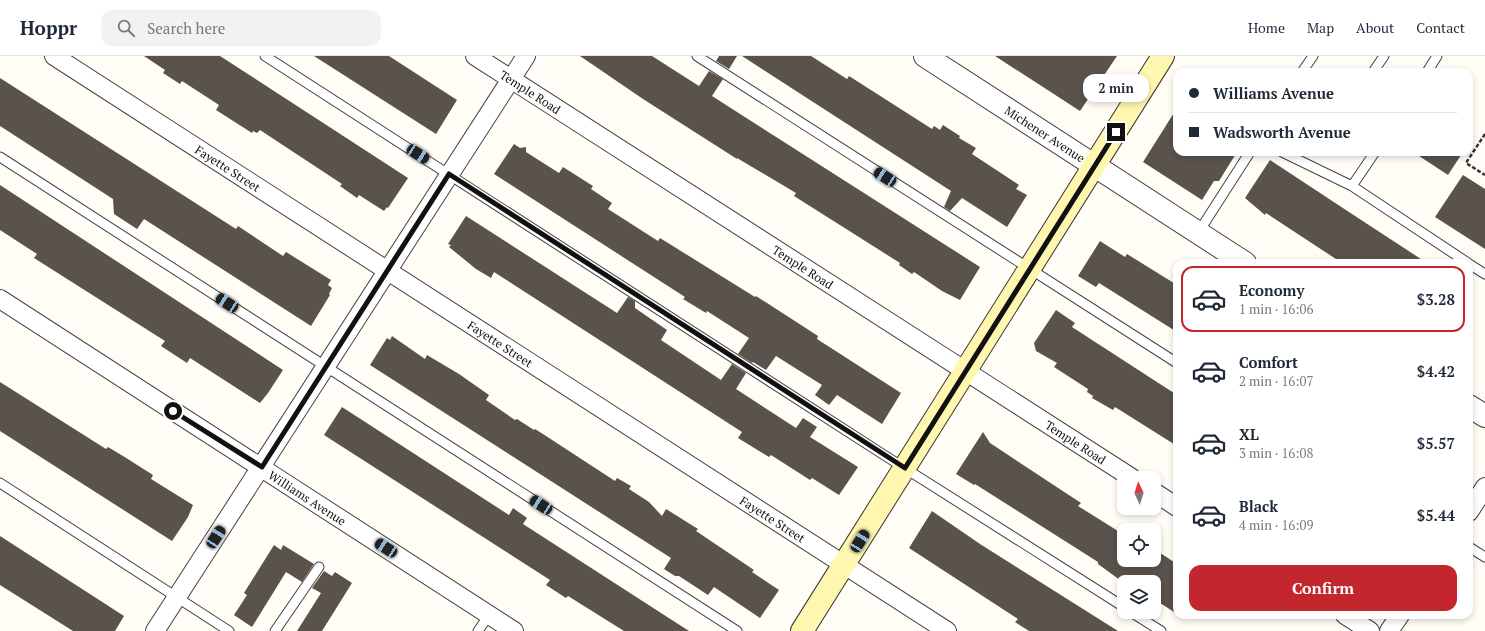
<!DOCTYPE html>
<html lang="en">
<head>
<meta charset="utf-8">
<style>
	body { margin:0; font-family:"PT Serif",serif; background:#f2f2f3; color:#1f2937; height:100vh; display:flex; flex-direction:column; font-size:15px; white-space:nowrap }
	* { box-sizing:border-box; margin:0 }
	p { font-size:13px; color:#747a83 }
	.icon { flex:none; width:22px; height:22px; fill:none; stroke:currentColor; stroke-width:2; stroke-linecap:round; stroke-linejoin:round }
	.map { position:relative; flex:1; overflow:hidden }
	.sheet { position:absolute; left:1173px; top:203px; width:300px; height:360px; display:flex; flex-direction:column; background:#fff; border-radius:12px; box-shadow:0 2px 6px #0003 }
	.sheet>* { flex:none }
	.banner { position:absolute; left:1173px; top:12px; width:300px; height:88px; border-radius:12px; box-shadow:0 2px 6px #0003; display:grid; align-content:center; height:88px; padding:0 16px; background:#fff }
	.needle { width:26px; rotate:356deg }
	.controls { position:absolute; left:1117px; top:415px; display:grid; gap:8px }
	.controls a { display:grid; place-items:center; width:44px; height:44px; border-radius:8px; background:#fff; box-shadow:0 2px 6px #0003; font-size:20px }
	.end { position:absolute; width:18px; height:18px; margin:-9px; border:5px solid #111; background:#fff; box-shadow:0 0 0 2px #fff }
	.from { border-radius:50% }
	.bubble { position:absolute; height:28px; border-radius:12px; background:#fff; box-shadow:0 2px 6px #0003; font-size:13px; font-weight:600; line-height:28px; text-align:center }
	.car { position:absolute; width:12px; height:24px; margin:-12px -6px; border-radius:5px; box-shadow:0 0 3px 1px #0007; background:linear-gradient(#222 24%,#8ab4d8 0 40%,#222 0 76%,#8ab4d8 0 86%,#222 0) }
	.banner b { display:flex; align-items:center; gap:14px; height:38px; font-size:15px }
	.banner b+b { border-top:1px solid #e0e1e3 }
	.banner i { width:10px; height:10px; background:#1f2937 }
	ul { padding:7px 0 0; list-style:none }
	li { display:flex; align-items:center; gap:12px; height:66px; margin:0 8px 6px; padding:0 8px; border:2px solid transparent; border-radius:12px }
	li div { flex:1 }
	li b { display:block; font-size:15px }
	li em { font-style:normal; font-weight:600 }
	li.current { border-color:#c4262e }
	li>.icon { width:36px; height:36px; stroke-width:1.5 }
	.action { display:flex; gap:8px; margin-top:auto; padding:8px 16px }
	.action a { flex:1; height:46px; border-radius:12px; background:#c4262e; color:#fff; font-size:16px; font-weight:600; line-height:46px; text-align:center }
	header { display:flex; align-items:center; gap:24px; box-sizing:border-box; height:56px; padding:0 20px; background:#fff; border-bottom:1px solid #e0e1e3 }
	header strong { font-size:19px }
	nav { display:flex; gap:22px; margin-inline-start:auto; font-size:14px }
	.search { width:280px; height:36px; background:#f2f2f3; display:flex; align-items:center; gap:10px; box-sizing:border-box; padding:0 14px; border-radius:12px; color:#747a83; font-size:15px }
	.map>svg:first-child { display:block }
	.building { fill:#5a524d }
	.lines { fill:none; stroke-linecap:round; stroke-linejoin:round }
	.service-casing { stroke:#444; stroke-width:11 }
	.minor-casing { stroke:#444; stroke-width:20 }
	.tertiary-casing { stroke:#444; stroke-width:24 }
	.secondary-casing { stroke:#333; stroke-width:24 }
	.path { stroke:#333; stroke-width:2.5; stroke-dasharray:4 2; stroke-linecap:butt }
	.service { stroke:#fff; stroke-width:9 }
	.minor { stroke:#fff; stroke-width:18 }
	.tertiary { stroke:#fff; stroke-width:22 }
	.secondary { stroke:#fff6b0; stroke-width:22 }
	.route { stroke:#111; stroke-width:5 }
	.labels { text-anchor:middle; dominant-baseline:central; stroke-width:4; stroke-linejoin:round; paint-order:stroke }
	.street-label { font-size:12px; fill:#111; stroke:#fff }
</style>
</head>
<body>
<header>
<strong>Hoppr</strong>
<div class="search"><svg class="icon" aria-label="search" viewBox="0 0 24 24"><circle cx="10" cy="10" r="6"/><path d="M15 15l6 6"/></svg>Search here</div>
<nav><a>Home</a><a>Map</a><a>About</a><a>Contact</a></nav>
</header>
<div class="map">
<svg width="1485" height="575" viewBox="0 0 1485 575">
	<rect width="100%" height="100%" fill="#fffdf5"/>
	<path class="building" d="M144,0H220L408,122L388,152L387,151L384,155L359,139L357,142L340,130L342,128L260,74L257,77L253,75L252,77L216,54L219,49L182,25L180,28L163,17L165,14Z
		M314,0H389L457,44L436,78Z
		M580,0H652L699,30L709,15L723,23L712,40L980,211L960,244L942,235L914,216L912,218L899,209L900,207L794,140L796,137L737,102V103L643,43Z
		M719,0H737L729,13L716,5Z
		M742,0H811L847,23L849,20L932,73L934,70L940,74L943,69L960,80L959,82L976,92L972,98L1019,129L1016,133L1027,139L1007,171L962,142L950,155L944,151L951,135Z
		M995,0H1117L1080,55Z
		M0,22L236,173L238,170L283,200L286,196L331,224L328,229L332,232L329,238L330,239L311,270L144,163L137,173L114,158L113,143L0,70Z
		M1177,52V96H1237L1219,125H1214L1202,144L1143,106Z
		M514,88L520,92L526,91V96L559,117L563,111L593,130L591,133L612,147L608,153L658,185L660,182L755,241L756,240L818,280L817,283L901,337L882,368L837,339L829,349L815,339L822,329L776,300L766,314L753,306L752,307L738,298L749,282L707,255L706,257L683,243L685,241L494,118Z
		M1413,96H1463L1448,119Z
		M1270,104L1352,158L1427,207H1342L1266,157L1265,159L1245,142Z
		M1463,119L1485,133V193L1435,161Z
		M0,129L283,314L268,337L260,347L190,302L187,307L161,290L165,285L34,202L37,198L0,174Z
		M466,160L617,257L628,241L635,245V252L667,274L661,284L721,324L732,308L746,317L736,333L796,372L803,362L817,371L810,381L858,411L839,439L812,422L810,424L771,399L769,401L738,382L742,376L494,216L491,222L476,213L449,191L451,189L448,188Z
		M1100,185L1125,201L1127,198L1177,229V276L1099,227L1096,231L1078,220Z
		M1056,254L1075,267L1072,271L1177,339V390L1115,351L1113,354L1092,342L1093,340L1087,336L1088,333L1054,311L1057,307L1036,295L1034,287Z
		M392,280L425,303L427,299L459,318L489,339L486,344L515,364L517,363L534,374L535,373L543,378L615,425L617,422L631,430L629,433L649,446L662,460L666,453L698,473L696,475L754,514L752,516L779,534L760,562L714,531L708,539L679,520H675L664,513L671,502L370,309L387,282L390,284Z
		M0,326L106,393L108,391L123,400L153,419L151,423L193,449L188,461L172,485L0,375Z
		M342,351L509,459L513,452L527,462L523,468L689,575H624L568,540L566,542L546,529L550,524L324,379Z
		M983,376L990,387L1081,447L1078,450L1118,475L1121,471L1125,474L1124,504H1154V493L1177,508V558L1154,543V526L1124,527L1098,508V506L975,428L974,429L956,418Z
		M932,455L980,488L1118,575H1029L1015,566L1018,563L909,492Z
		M0,480L124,560L115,575H73L0,529Z
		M274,489L281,494L283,489L314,508L302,526L286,516L252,571L234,559L247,539L244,537Z
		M324,515L332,520L335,516L352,527L322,575H297L321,537L312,532Z"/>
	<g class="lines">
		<g class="service-casing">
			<path id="service" d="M265,0L884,399L1124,551
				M697,0L1177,307
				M1302,16L1313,0
				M1373,16L1384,0
				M1427,16L1437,0
				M1282,96L1352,130L1375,96
				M0,101L737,575
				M1352,130L1468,207
				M1198,177L1250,96
				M1469,208L1485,218
				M0,427L229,575
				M1469,491L1485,501
				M1131,556L1161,575
				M275,575L319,511
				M478,575L489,559"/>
		</g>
		<g class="minor-casing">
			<g id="minor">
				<path id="s1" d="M54,0L947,575"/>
				<path id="s2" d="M475,0L1132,422"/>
				<path id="s3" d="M0,243L514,575"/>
				<path d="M1154,436L1177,451"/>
				<path d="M1469,456L1485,431"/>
				<path d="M1345,559L1370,575"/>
				<path d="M155,575L526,0"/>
				<path d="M1389,575L1400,559"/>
			</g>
		</g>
		<g class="tertiary-casing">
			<g id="tertiary">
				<path id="s4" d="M925,0L1245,207"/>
				<path d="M1469,350L1485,360"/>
			</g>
		</g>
		<g class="secondary-casing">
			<path id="secondary" d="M802,575L1163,0"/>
		</g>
		<path class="path" d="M1485,78L1466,107L1485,119"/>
		<use href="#service" class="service"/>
		<use href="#minor" class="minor"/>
		<use href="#tertiary" class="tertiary"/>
		<use href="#secondary" class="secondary"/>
	</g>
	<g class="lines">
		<path class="route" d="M173,355L262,411L449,118L905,412L1116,76"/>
	</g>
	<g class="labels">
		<g class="street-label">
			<text stroke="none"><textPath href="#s2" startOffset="66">Temple Road</textPath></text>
			<text stroke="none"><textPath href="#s4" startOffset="143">Michener Avenue</textPath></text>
			<text stroke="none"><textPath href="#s1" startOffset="207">Fayette Street</textPath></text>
			<text stroke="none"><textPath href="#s2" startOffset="390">Temple Road</textPath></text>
			<text stroke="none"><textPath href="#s1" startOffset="531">Fayette Street</textPath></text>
			<text stroke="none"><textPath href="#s2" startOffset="714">Temple Road</textPath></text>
			<text stroke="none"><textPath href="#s3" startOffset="366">Williams Avenue</textPath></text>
			<text stroke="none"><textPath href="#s1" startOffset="855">Fayette Street</textPath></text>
		</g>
	</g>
</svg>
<div class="controls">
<a><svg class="needle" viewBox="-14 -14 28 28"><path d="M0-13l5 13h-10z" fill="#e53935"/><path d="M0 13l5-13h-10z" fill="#747a83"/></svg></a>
<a><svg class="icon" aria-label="locate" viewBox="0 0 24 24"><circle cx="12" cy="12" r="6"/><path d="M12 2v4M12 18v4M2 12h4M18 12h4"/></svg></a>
<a><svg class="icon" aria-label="layers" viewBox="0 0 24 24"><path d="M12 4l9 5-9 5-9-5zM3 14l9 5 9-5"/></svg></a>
</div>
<i class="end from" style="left:173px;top:355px"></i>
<i class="end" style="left:1116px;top:76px"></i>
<div class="bubble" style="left:1083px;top:18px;width:66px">2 min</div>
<i class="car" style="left:418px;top:98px;rotate:123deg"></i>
<i class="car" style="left:885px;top:121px;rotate:303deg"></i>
<i class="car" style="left:227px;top:247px;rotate:303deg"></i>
<i class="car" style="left:541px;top:449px;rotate:303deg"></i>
<i class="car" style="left:216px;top:481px;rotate:33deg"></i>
<i class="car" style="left:860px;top:485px;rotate:32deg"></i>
<i class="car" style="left:386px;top:492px;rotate:303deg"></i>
<div class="banner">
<b><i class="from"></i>Williams Avenue</b>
<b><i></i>Wadsworth Avenue</b>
</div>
<section class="sheet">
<ul>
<li class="current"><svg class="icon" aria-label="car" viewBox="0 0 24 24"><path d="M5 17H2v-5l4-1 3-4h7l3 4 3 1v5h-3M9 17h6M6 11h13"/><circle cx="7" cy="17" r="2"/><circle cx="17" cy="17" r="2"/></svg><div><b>Economy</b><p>1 min · 16:06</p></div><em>$3.28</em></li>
<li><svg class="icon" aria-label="car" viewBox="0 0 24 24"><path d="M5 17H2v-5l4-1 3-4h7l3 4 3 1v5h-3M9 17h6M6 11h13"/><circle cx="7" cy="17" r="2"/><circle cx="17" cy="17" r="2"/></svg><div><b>Comfort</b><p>2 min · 16:07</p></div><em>$4.42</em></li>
<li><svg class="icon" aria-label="car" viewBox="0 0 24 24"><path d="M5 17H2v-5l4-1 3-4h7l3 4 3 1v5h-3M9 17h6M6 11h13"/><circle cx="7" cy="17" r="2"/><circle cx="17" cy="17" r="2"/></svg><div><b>XL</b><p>3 min · 16:08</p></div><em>$5.57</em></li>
<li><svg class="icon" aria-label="car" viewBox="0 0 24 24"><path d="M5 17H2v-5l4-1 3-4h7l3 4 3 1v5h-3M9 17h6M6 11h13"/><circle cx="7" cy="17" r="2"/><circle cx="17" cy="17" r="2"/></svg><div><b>Black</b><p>4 min · 16:09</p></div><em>$5.44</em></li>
</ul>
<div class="action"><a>Confirm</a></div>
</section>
</div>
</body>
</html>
